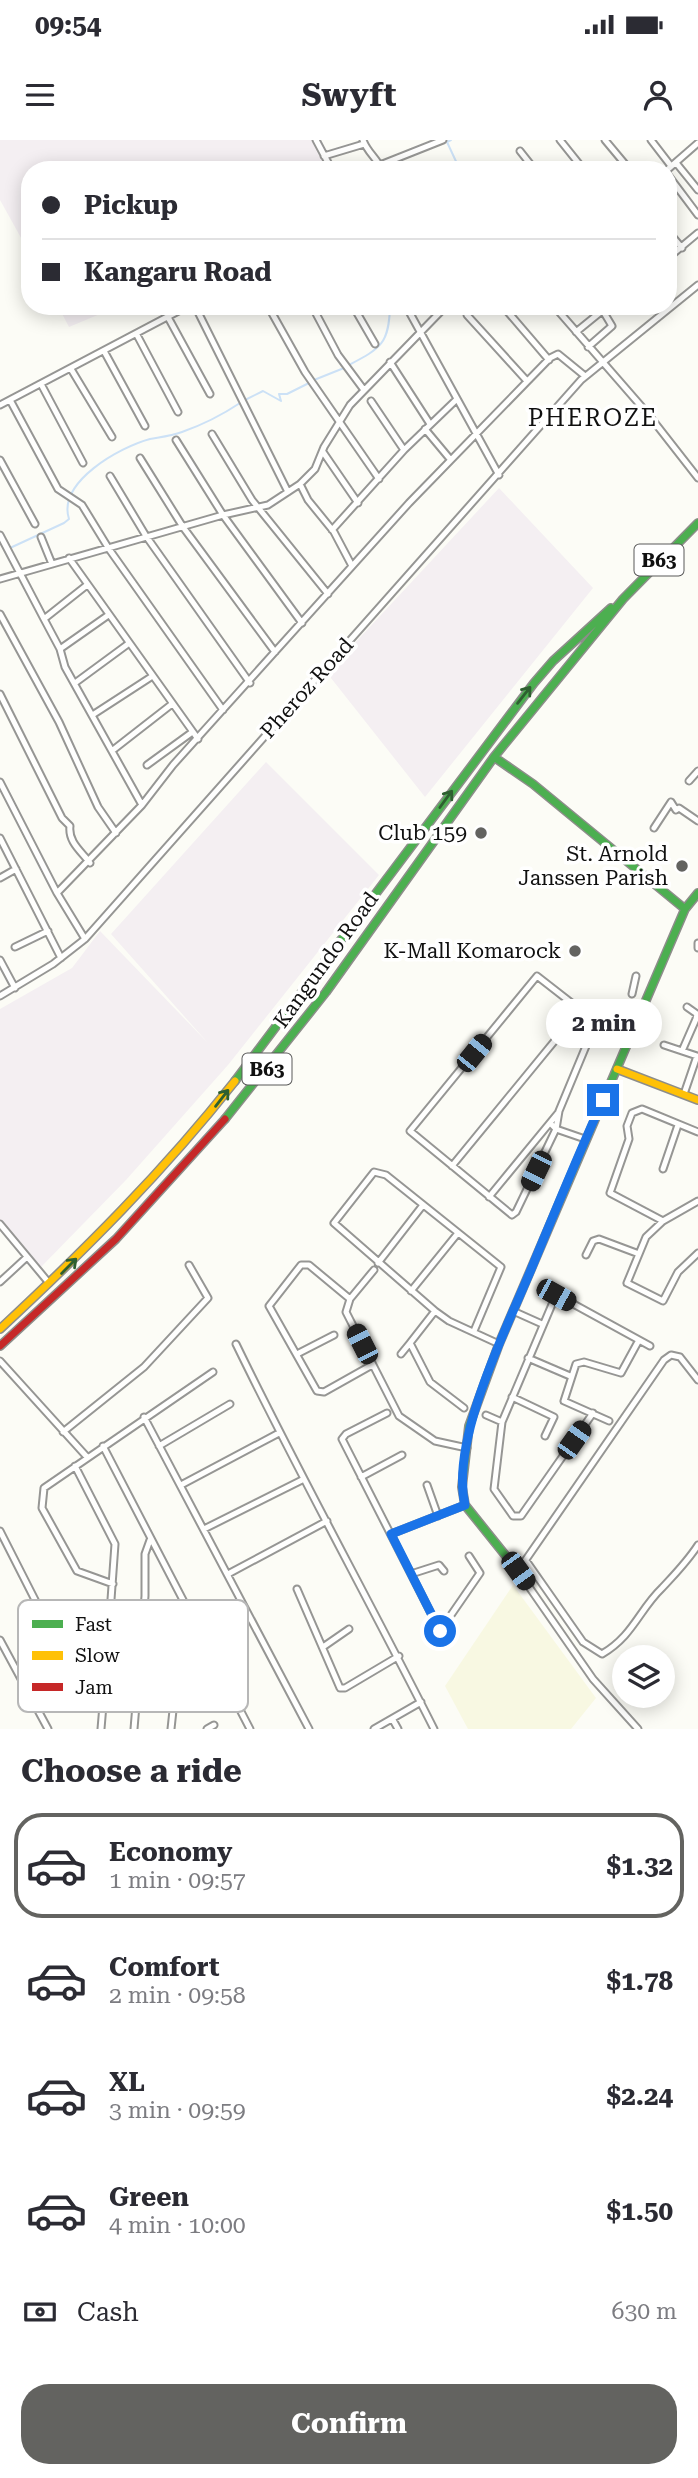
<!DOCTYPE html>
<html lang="en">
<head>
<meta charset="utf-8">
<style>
	body { margin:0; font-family:"Roboto Serif",serif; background:#f2f2f3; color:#2b2b33; height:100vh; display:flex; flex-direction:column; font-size:26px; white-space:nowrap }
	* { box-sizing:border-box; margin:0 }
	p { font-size:23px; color:#7c7c81 }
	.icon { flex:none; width:38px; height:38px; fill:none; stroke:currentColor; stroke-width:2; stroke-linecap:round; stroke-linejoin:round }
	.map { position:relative; height:1589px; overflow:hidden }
	.sheet { display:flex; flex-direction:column; background:#fff; flex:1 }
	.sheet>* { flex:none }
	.guide { position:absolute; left:21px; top:21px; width:656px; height:154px; border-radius:28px; box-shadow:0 4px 18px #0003; display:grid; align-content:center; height:154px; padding:0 21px; background:#fff }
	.tools { position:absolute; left:612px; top:1505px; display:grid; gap:14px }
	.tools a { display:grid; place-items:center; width:63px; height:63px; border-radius:50%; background:#fff; box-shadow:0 4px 18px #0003; font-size:35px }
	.end { position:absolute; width:32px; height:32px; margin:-16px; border:9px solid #1a73e8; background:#fff; box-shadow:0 0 0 4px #fff }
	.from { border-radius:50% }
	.bubble { position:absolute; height:49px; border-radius:24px; background:#fff; box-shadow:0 4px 18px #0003; font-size:23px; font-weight:700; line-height:49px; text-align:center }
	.car { position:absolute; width:21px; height:42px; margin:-21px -10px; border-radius:9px; box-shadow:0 0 5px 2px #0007; background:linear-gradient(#222 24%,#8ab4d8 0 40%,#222 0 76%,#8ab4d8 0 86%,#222 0) }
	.guide b { display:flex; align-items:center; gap:24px; height:66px; font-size:26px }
	.guide b+b { border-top:2px solid #e1e1e2 }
	.guide i { width:18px; height:18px; background:#2b2b33 }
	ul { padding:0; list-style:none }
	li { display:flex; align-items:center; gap:21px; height:105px; margin:0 14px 10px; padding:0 7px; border:4px solid transparent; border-radius:28px }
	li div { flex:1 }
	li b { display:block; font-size:26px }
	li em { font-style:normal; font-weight:700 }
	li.selected { border-color:#636360 }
	li>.icon { width:63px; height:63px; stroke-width:1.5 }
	h2 { padding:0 21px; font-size:32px; line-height:84px }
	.pay { display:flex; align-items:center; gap:18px; height:77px; padding:0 21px; font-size:26px }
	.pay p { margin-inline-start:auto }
	.primary-button { display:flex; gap:14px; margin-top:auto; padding:14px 21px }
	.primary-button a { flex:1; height:80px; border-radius:28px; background:#636360; color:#fff; font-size:28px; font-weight:700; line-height:80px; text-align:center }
	.status { display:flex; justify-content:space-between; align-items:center; height:49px; padding:0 35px; background:#fff; direction:ltr }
	.status svg { height:19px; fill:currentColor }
	header { display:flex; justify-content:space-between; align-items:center; height:91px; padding:0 21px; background:#fff; font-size:32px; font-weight:700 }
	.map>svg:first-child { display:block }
	.industrial { fill:#f4eff2 }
	.farmland { fill:#f8f8e2 }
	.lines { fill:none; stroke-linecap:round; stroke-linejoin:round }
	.stream { stroke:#cce1f6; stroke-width:2 }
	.street-casing { stroke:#969694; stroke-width:9 }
	.fast-casing { stroke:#8d8d8a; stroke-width:10 }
	.slow-casing { stroke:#8d8d8a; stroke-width:10 }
	.jam-casing { stroke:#8d8d8a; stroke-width:10 }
	.street { stroke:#fffffe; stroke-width:5 }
	.fast { stroke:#4caf50; stroke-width:7 }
	.slow { stroke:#ffc107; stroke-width:7 }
	.jam { stroke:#c62828; stroke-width:7 }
	.oneway { stroke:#2e6030 }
	.route { stroke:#1a73e8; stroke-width:9 }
	.poi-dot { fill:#636360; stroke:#fff; stroke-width:2.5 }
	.labels { text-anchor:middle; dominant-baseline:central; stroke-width:7; stroke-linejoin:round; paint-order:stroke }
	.shield { fill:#fff; stroke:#585858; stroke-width:2 }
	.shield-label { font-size:19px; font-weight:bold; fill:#101010 }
	.street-label { font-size:21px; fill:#101010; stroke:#fff }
	.poi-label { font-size:21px; fill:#101010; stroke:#fff; text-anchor:end }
	.quarter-label { font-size:24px; letter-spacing:2px; fill:#101010; stroke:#fff }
	.key { fill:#fff; stroke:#b7b7b7; stroke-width:2 }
	.key-label { font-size:19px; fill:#101010 }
</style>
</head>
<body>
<div class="status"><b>09:54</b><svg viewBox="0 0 49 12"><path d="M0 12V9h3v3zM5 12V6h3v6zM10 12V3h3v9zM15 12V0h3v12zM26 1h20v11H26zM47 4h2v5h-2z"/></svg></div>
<header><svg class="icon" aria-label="menu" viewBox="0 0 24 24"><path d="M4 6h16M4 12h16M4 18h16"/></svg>Swyft<svg class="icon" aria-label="person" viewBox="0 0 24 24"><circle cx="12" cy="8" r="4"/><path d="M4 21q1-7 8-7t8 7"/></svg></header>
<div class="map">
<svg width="698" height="1589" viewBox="0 0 698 1589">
	<rect width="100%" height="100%" fill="#fcfcf6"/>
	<path class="industrial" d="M0,0H312L328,30H30V114L0,60Z
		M58,166H119L69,187Z
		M499,348L593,448L425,657L327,533Z
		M266,622L379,735L228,925L126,1040L41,1127L0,1082V869L72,828L100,791L208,903L111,794Z"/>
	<path class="farmland" d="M513,1445L596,1558L571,1589H468L445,1546Z"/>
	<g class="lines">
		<path class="stream" d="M451,0L447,2L460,30
			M349,225C381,208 389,204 390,166
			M314,240L344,228
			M245,260L263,251L281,261L279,254H287L309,243
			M10,408L64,383L69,379C57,342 120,307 150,299C161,297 171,296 182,292C202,285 222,275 240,263"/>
		<g class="street-casing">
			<path id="street" d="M316,0L332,30
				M363,0C367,12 377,18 382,30
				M560,0L584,30
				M605,0L630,30
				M651,0L671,26
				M520,11L535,30
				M324,16L364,4
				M677,24L698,50
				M380,25L443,0
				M667,30L698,3
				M668,35L698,75
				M668,91L682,108
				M668,118L698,93
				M195,166L288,352
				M268,166L305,232L379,339
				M312,166L338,215L364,250
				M353,166L375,204
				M406,166L499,335
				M554,166L648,274L698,338
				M226,169L231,166
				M507,171L549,220
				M467,175L527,241
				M169,179L210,254
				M576,192L608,166
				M137,195L178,272
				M588,207L612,186L600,166
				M104,211L145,286
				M390,222L430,284
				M71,229L112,297
				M41,244L83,323
				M10,260L58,349L82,365L109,409L223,570
				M371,261L404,310
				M0,265L188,166
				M425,289L450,319
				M212,294L252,360L328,454
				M323,312L358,363
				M140,318L183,387L275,512
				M0,320L35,384
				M110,336L146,396L250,543
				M300,344L268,365L223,375L302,483
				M332,390L404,310L457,259
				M0,395L44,479L87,445
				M41,397L52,424
				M69,418L198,599
				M352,426L334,392L308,360L300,344L315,329L324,307L350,265L446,166
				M0,439L223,375L176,300
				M0,474L59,582L98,667L116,693
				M107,476L60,509L65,527L142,665
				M44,479L60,509
				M75,543L128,504
				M0,554L62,678L70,686C68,702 81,711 90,723
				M94,574L151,537
				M113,610L172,564
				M147,625L191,593
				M689,641L698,631
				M0,642L57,753L85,799
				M654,688L671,662L676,670L679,668L698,681
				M0,698L61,818
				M0,738L16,729
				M57,753L142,665L173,625L409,363L550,218L558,214L585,236
				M698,803V808
				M15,807L48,791
				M0,820L15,848
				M537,836L596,882L559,971L556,989L516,1072L512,1075L410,991Z
				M632,854L636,836
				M0,856L53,824L85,799L581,240L698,145
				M664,905L682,911
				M684,954L697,916L682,911L696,879L697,874L687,867
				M550,983L556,989L585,999
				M452,1026L580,870
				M663,1029L678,985
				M489,1057L558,973
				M698,1061L663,1081L646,1097L627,1143L663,1161L678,1132L698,1113
				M663,1081L610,1053L629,999L627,986L632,973L642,969L698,992
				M0,1084L49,1143
				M586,1115L593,1101L599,1099L639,1114
				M378,1123L423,1065
				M374,1130L350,1159L346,1172L399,1276L435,1301L467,1308
				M0,1142L27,1117
				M546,1149L650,1206
				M411,1151L458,1093
				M556,1155L502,1282L494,1349L513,1376H521L593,1273
				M350,1159L309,1125H301L269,1166L317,1251L324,1252L372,1225
				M435,1171L410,1203L430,1242L464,1268
				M513,1171L542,1184
				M474,1191L501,1127L386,1035L374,1032L334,1083L435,1171L449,1181L499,1204
				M236,1204C299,1334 369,1460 434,1589
				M297,1214L334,1195
				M401,1214L410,1203
				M528,1218L570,1236
				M0,1221L87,1317
				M512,1257L554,1277L545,1296
				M387,1273L346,1294L342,1299L440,1491L480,1433L469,1416
				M486,1275L502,1282
				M144,1277L309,1589
				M609,1281L564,1261L576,1224L584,1222L621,1233L639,1200
				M63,1292L144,1227L208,1158L189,1125
				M103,1306L250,1589
				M159,1306L230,1264
				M361,1337L402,1315
				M181,1345L279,1293
				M427,1345L438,1376
				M204,1389L304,1339
				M0,1391L62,1513
				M391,1394L465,1365
				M527,1422L583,1502L602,1514C633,1496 639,1470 662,1448C675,1434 687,1422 698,1405
				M228,1434L327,1381
				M411,1434L439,1425L444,1431
				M113,1444L77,1431L42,1368L44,1348L213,1232
				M297,1449L340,1548H345L399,1516
				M0,1500L48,1589
				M323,1507L349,1489
				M37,1566L106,1529L115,1404L75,1326
				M393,1580L398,1589
				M101,1589L106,1529
				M134,1589L145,1456V1414L150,1400
				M171,1589L179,1514L203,1499
				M207,1589L214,1585
				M374,1589L421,1562
				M638,1589L593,1539L518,1431L664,1220L671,1215L680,1217L698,1240"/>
		</g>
		<g class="fast-casing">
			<path id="fast" d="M494,617L533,644L685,769
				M235,941L534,543L553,521L611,468
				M225,979L326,852L494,617L623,459L698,383
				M518,1431L465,1365L462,1347L469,1286L499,1204L685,769L698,753"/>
		</g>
		<g class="slow-casing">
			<path id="slow" d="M617,929L698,960
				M0,1189C84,1111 164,1031 235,941"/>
		</g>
		<g class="jam-casing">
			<path id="jam" d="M0,1206L116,1099L225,979"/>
		</g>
		<use href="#street" class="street"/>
		<use href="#fast" class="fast"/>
		<use href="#slow" class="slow"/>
		<use href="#jam" class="jam"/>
	</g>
	<defs><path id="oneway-shaft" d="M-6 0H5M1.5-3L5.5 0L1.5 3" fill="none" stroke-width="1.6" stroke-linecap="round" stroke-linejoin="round" transform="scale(1.75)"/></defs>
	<g class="oneway">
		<use href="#oneway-shaft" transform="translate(524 555) rotate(-52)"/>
		<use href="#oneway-shaft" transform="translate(446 659) rotate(-54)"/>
		<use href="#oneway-shaft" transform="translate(222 958) rotate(-52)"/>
		<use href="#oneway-shaft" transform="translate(69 1126) rotate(-45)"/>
	</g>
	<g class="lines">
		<path class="route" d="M440,1491L391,1394L465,1365C450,1302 505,1191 530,1132C554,1074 577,1017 603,960"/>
	</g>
	<g class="poi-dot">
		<circle cx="481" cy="693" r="7"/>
		<circle cx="682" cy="726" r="7"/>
		<circle cx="575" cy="811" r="7"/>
	</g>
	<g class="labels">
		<g class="shield">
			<rect x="634.5" y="404.5" width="49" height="31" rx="5"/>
			<rect x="242.5" y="913.5" width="49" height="31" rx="5"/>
		</g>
		<g class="shield-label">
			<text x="659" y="420">B63</text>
			<text x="267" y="929">B63</text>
		</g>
		<g class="street-label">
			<text transform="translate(307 548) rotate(-48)">Pheroz Road</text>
			<text transform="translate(326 820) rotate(-54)">Kangundo Road</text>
		</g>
		<g class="poi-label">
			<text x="467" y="693">Club 159</text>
			<text x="668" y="714">St. Arnold<tspan x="668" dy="24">Janssen Parish</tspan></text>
			<text x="561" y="811">K-Mall Komarock</text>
		</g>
		<g class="quarter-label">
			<text x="593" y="278">PHEROZE</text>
		</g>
	</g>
	<rect x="18" y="1460" width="230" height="112" rx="10" class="key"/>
	<rect x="32" y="1480" width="31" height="8" fill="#4caf50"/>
	<rect x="32" y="1511" width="31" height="9" fill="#ffc107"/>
	<rect x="32" y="1543" width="31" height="8" fill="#c62828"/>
	<g class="key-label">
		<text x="75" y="1491">Fast</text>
		<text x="75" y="1522">Slow</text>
		<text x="75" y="1554">Jam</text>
	</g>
</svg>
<div class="tools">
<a><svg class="icon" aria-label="layers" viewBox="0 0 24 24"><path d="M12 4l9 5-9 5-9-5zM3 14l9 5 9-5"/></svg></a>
</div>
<i class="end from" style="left:440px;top:1491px"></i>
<i class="end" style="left:603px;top:960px"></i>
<div class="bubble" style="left:546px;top:859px;width:116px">2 min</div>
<i class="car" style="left:474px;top:913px;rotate:39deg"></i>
<i class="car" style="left:536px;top:1031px;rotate:206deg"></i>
<i class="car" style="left:556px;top:1155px;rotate:119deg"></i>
<i class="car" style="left:362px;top:1204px;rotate:333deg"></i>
<i class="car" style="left:574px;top:1300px;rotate:35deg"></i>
<i class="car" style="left:518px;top:1431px;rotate:144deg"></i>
<div class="guide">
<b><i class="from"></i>Pickup</b>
<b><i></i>Kangaru Road</b>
</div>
</div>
<section class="sheet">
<h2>Choose a ride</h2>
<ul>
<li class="selected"><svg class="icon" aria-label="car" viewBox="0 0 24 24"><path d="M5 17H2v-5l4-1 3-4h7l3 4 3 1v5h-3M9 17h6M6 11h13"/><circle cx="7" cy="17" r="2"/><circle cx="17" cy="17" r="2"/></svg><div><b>Economy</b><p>1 min · 09:57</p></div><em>$1.32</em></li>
<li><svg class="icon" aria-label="car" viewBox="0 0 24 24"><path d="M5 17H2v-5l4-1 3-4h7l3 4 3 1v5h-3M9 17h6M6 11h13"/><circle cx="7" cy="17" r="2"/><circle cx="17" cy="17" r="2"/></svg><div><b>Comfort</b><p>2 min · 09:58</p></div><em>$1.78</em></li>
<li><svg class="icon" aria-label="car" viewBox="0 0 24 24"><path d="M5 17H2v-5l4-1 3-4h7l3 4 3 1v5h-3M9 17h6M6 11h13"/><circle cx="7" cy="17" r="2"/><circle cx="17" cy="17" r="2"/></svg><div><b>XL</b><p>3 min · 09:59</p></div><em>$2.24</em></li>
<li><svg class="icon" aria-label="car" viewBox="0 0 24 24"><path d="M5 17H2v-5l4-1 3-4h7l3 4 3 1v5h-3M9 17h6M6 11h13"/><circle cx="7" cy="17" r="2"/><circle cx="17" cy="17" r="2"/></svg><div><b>Green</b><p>4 min · 10:00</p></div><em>$1.50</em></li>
</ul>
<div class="pay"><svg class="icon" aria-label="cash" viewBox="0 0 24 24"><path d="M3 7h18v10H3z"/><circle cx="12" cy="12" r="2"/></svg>Cash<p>630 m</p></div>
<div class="primary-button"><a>Confirm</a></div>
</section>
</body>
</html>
